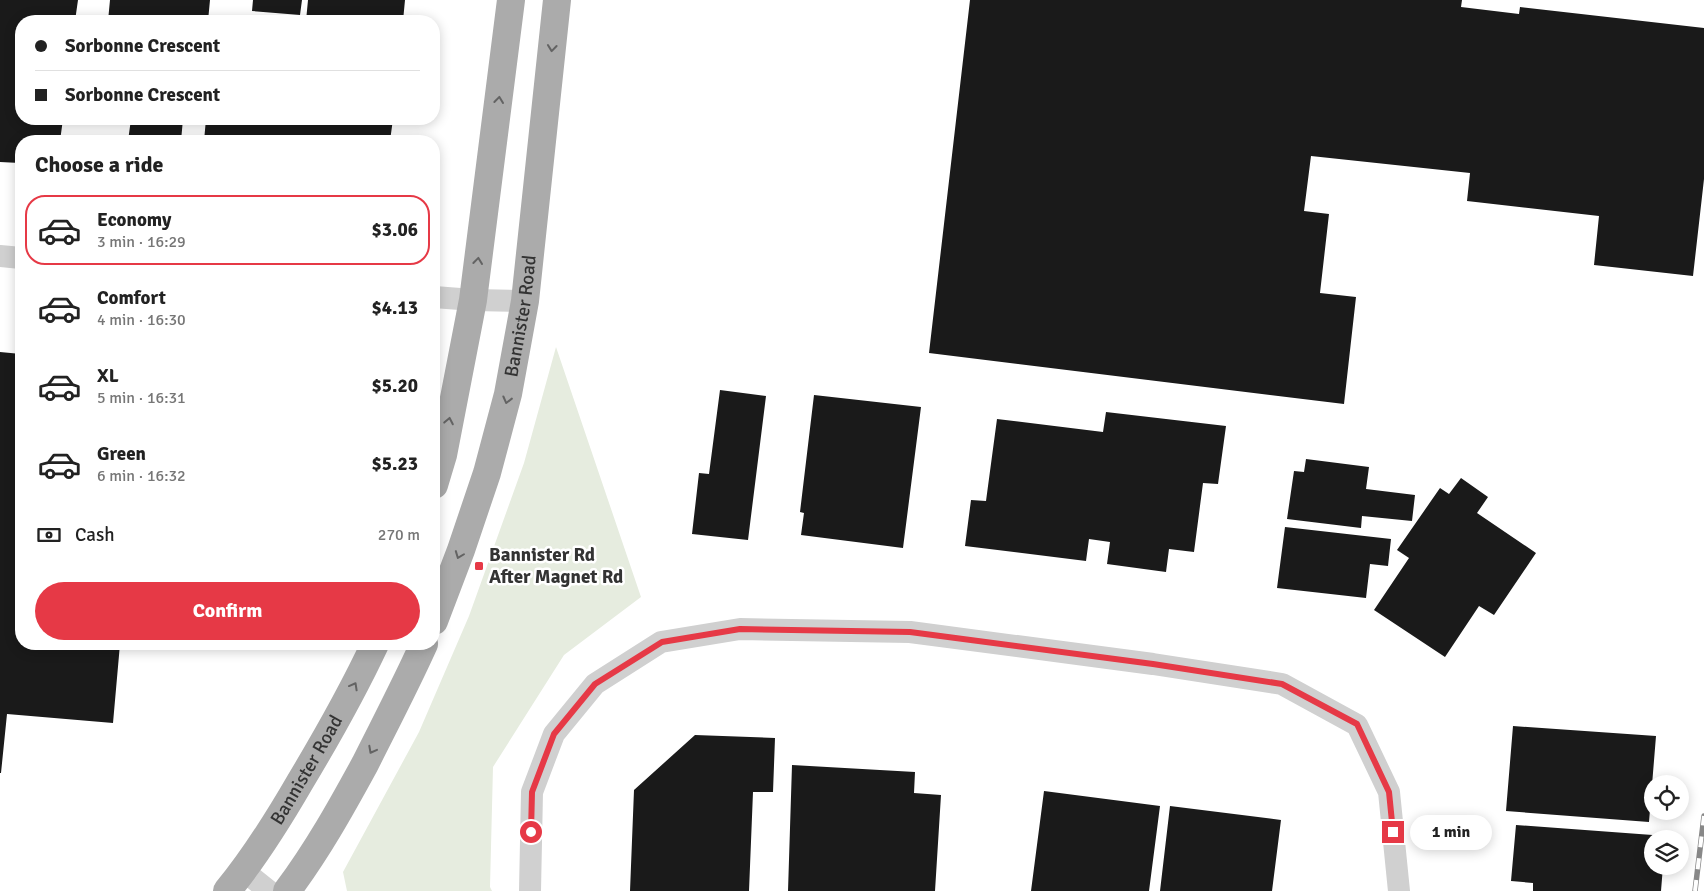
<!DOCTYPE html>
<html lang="en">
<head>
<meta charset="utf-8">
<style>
	body { margin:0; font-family:Signika,sans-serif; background:#f2f2f2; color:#222; height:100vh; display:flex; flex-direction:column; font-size:19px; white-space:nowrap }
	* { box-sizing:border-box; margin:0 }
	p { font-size:16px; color:#767676 }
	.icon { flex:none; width:28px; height:28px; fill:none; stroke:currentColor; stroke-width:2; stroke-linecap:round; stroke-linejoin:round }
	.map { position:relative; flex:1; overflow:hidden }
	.sheet { position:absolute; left:15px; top:135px; width:425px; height:515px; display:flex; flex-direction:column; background:#fff; border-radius:20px; box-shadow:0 2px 12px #0003 }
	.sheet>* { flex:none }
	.guide { position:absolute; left:15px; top:15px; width:425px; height:110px; border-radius:20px; box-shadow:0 2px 12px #0003; display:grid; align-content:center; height:110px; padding:0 20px; background:#fff }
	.fabs { position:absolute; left:1644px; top:775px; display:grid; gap:10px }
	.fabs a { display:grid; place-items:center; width:45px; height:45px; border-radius:50%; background:#fff; box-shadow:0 2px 12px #0003; font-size:25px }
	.end { position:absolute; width:22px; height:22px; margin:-11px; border:6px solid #e63946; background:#fff; box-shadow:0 0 0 2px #fff }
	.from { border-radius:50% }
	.bubble { position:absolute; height:35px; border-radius:18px; background:#fff; box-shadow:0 2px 12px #0003; font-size:16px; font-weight:800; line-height:35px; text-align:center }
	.guide b { display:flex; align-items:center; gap:18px; height:48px; font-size:19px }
	.guide b+b { border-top:1px solid #e0e0e0 }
	.guide i { width:12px; height:12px; background:#222 }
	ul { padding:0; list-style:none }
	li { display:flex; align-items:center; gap:15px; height:70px; margin:0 10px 8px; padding:0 10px; border:2px solid transparent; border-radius:20px }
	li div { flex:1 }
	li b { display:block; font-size:19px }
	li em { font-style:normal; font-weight:800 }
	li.active { border-color:#e63946 }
	li>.icon { width:45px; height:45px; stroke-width:1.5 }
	h2 { padding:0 20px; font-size:22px; line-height:60px }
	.pay { display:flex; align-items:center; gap:12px; height:55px; padding:0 20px; font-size:19px }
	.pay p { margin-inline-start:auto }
	.button { display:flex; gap:10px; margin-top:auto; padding:10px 20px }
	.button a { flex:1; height:58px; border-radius:30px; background:#e63946; color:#fff; font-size:20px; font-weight:800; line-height:58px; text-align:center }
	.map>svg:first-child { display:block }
	.green { fill:#e6ecdf }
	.building { fill:#1a1a1a }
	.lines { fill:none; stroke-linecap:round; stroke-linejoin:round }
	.street { stroke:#d0d0d0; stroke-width:22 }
	.primary { stroke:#ababab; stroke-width:28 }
	.rail-casing { stroke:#888; stroke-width:5.5 }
	.rail { stroke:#fff; stroke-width:4; stroke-dasharray:11; stroke-linecap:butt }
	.oneway { stroke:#636363 }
	.route { stroke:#e63946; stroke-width:6 }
	.poi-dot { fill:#e63946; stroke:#fff; stroke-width:2 }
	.labels { text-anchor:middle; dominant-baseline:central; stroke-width:5; stroke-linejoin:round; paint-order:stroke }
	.street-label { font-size:19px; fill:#333; stroke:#fff }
	.poi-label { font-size:19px; font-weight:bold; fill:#333; stroke:#fff; text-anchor:start }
</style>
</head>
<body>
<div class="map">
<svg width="1704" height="891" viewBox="0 0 1704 891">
	<rect width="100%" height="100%" fill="#fff"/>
	<path class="green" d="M556,347L641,597L564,655L493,767L490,887L492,891H347L343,872L419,732L469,616L524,463Z"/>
	<path class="building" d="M0,0H78L75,21H21V119H63L60,141H21L20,163L0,162Z
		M110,0H210L208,21H108Z
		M253,0H302L300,15L252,11Z
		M308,0H405L403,21H306Z
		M970,0H1462L1461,7L1519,14L1520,7L1704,28V179L1693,276L1594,265L1599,216L1467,201L1470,173L1311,156L1304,211L1329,214L1320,293L1356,297L1344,404L929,353Z
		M131,119H183L181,141H128Z
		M206,119H393L390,141H204Z
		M0,352L21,354V644H120L113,723L7,714L1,773H0Z
		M720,390L766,396L748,540L692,534L699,473L709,474Z
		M814,395L921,407L903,548L801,535L804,513L800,512Z
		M1106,412L1226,426L1218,484L1203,483L1194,552L1169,549L1166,572L1107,564L1110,542L1089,539L1086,561L965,546L971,500L986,501L997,419L1103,432Z
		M1306,459L1369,467L1366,489L1415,495L1412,521L1362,516L1361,528L1287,519L1294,471L1304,472Z
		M1461,478L1488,497L1477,513L1536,553L1494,615L1479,606L1445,657L1374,610L1409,558L1397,550L1440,488L1449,494Z
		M1285,527L1391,539L1388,566L1370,564L1366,598L1277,588Z
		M1513,726L1656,736L1649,822L1506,811Z
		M695,735L775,738L773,792H753L749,891H630L634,790Z
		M792,765L915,772L914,793L941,795L935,891H788Z
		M1044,791L1160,806L1149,891H1031Z
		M1170,806L1281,820L1272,891H1160Z
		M1516,825L1666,836L1665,839H1652V866H1663L1661,891H1533V883L1511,881Z"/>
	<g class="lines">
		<path class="street" d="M0,256L21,258
			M434,297L473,300L525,301
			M244,871L269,891
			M530,891L532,792L554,734L595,684L661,642L740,629L910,632L1153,664L1282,684L1357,725L1389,792L1399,891"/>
		<g class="primary">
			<path d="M434,485L443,455L473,300L511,0"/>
			<path id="s1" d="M434,621L461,550L487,473L508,394L525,301L557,0"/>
			<path id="s2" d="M227,891C255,857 278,820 300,782C327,737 353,691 375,644"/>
			<path d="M287,891C317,851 341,808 365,764C385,724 406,684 424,644"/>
		</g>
		<g class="rail-casing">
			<path id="rail" d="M1695,891L1704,816"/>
		</g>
		<use href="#rail" class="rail"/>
	</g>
	<defs><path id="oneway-chevron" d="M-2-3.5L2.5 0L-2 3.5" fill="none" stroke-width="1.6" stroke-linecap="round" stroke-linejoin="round" transform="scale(1.25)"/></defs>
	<g class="oneway">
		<use href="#oneway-chevron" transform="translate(552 48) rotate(96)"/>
		<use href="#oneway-chevron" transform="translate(499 100) rotate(-83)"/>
		<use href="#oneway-chevron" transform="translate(478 261) rotate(-83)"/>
		<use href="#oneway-chevron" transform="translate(507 400) rotate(104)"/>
		<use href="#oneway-chevron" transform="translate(449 421) rotate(-79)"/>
		<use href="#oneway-chevron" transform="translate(459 555) rotate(111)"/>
		<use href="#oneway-chevron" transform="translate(354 686) rotate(-61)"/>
		<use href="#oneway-chevron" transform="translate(372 750) rotate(118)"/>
	</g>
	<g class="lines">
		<path class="route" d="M531,832L532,792L554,734L595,684L662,642L740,629L910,632L1153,664L1282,684L1357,724L1389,792L1393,832"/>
	</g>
	<rect class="poi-dot" x="474" y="561" width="10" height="10" rx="2.5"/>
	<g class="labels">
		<g class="street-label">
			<text stroke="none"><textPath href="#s1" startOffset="318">Bannister Road</textPath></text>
			<text stroke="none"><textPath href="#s2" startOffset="145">Bannister Road</textPath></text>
		</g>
		<g class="poi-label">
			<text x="489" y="555">Bannister Rd<tspan x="489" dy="22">After Magnet Rd</tspan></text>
		</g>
	</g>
</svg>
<div class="fabs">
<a><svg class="icon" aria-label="locate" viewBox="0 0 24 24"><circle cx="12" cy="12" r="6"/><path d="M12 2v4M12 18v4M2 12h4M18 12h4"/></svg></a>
<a><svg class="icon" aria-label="layers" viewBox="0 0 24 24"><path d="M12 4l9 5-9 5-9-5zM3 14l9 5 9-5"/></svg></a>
</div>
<i class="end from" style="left:531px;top:832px"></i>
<i class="end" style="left:1393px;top:832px"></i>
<div class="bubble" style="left:1410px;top:815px;width:82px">1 min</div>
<div class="guide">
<b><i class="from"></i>Sorbonne Crescent</b>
<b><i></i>Sorbonne Crescent</b>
</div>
<section class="sheet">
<h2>Choose a ride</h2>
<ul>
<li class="active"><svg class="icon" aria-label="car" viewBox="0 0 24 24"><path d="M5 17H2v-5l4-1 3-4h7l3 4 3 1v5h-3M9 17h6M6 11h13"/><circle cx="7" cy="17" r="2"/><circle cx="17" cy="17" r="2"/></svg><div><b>Economy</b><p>3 min · 16:29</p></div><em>$3.06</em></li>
<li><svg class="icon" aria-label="car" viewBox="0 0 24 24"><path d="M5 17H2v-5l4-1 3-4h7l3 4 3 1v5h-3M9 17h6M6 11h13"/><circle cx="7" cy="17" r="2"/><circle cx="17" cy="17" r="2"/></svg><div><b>Comfort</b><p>4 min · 16:30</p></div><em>$4.13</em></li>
<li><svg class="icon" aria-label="car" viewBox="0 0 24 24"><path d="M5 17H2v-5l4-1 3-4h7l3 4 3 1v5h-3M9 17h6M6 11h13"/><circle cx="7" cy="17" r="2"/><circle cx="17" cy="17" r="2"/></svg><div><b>XL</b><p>5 min · 16:31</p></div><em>$5.20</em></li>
<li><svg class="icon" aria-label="car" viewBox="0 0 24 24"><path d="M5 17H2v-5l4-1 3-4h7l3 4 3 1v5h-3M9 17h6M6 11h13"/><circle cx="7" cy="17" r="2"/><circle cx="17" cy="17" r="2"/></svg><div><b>Green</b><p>6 min · 16:32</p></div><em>$5.23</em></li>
</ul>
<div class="pay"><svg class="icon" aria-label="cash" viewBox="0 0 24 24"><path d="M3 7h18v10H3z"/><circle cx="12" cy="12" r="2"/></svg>Cash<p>270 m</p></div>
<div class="button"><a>Confirm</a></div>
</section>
</div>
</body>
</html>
